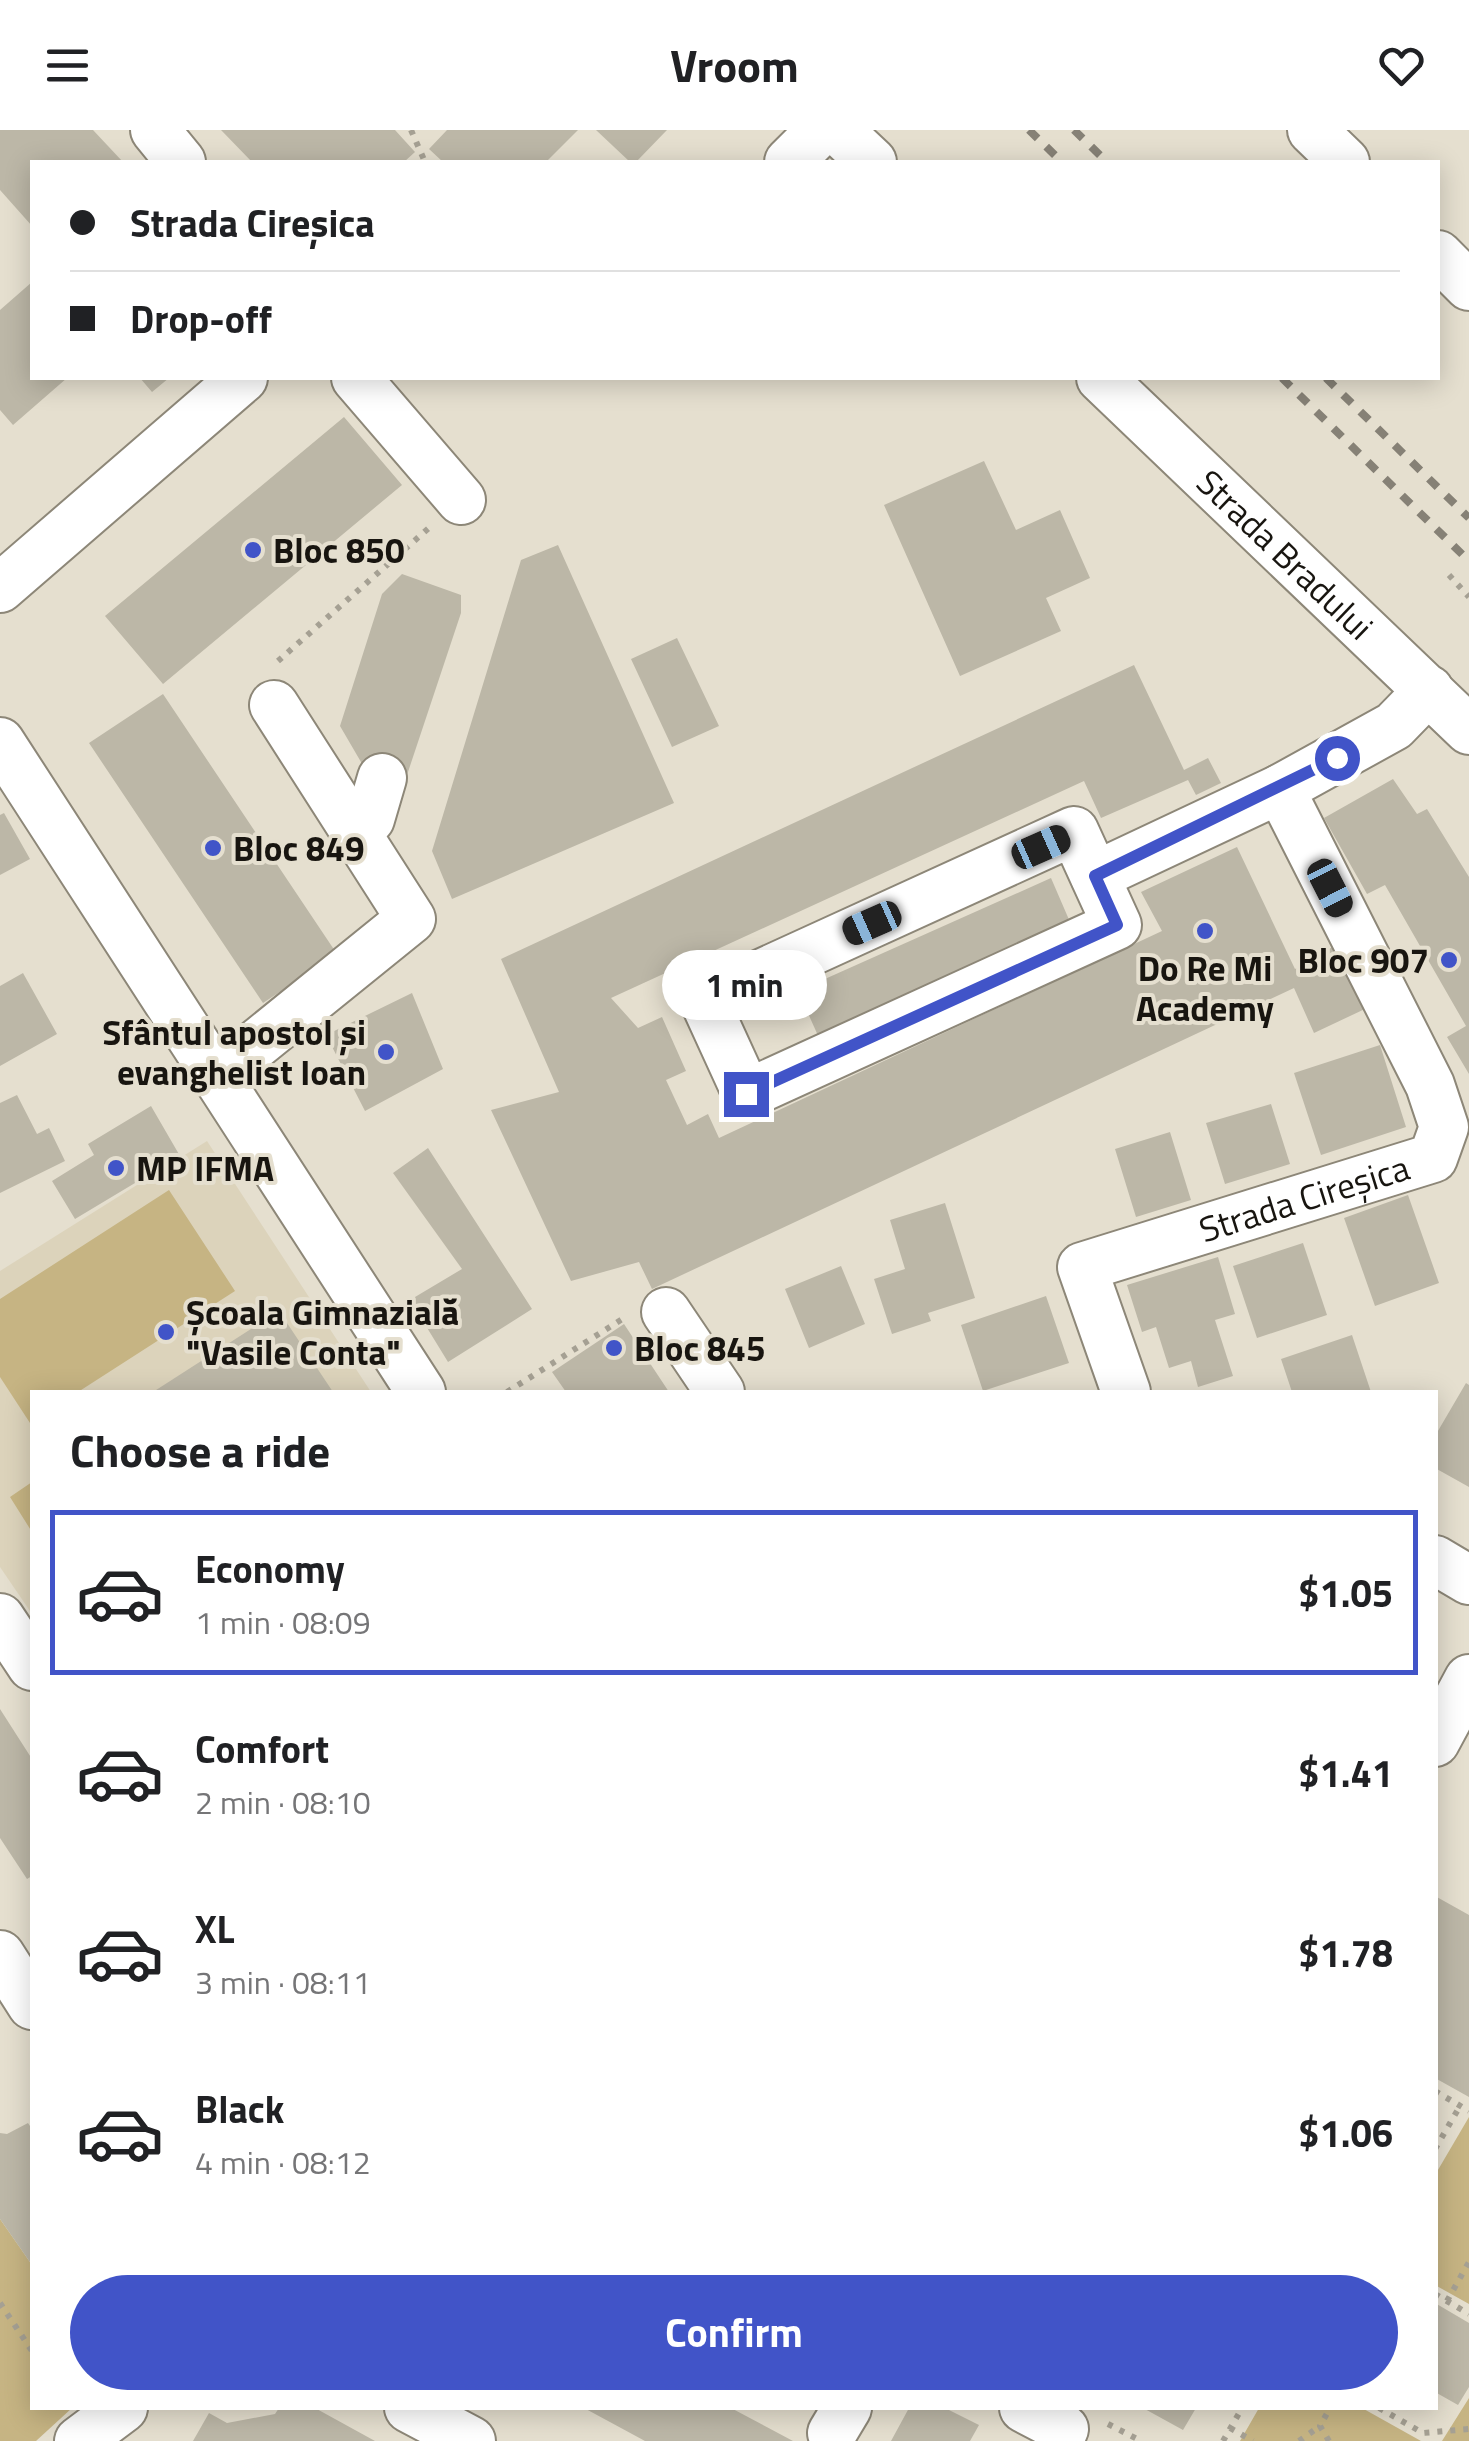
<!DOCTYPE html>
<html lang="en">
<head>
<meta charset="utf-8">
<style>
	body { margin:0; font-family:"Titillium Web",sans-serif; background:#f2f2f2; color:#202124; height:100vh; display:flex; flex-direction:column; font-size:38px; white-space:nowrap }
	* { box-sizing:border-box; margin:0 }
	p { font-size:32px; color:#757577 }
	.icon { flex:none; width:55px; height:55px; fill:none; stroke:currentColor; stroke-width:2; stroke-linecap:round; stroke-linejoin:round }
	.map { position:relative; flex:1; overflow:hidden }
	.drawer { position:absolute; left:30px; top:1260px; width:1408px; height:1020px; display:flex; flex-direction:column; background:#fff; border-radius:0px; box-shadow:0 5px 25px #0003 }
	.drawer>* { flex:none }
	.guide { position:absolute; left:30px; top:30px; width:1410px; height:220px; border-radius:0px; box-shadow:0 5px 25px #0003; display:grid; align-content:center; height:220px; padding:0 40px; background:#fff }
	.end { position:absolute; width:45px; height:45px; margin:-22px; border:12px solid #4154c8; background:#fff; box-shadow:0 0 0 5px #fff }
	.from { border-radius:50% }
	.bubble { position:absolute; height:70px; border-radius:35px; background:#fff; box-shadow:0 5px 25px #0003; font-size:32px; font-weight:700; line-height:70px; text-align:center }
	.car { position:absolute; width:30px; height:60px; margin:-30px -15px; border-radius:12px; box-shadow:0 0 8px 2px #0007; background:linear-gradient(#222 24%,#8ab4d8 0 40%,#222 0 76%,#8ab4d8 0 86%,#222 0) }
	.guide b { display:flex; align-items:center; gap:35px; height:95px; font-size:38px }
	.guide b+b { border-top:2px solid #e0e0e0 }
	.guide i { width:25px; height:25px; background:#202124 }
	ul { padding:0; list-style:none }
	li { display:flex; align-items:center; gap:30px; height:165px; margin:0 20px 15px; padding:0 20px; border:5px solid transparent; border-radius:0px }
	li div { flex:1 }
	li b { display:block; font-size:38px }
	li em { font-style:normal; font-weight:700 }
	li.active { border-color:#4154c8 }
	li>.icon { width:90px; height:90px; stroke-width:1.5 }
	h2 { padding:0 40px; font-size:45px; line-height:120px }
	.primary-button { display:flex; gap:20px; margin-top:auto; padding:20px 40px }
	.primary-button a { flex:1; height:115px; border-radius:60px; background:#4154c8; color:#fff; font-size:40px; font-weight:700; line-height:115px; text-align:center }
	header { display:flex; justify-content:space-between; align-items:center; height:130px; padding:0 40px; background:#fff; font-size:45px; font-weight:700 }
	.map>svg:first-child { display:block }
	.built { fill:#dcd3bb }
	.green { fill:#c6b483 }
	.building { fill:#bcb7a7 }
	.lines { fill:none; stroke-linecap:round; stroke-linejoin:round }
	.minor-casing { stroke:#8d8778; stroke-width:52 }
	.path { stroke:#a5a093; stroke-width:6; stroke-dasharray:5 8; stroke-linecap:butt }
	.minor { stroke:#fff; stroke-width:48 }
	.rail { stroke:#868176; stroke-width:8; stroke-dasharray:12 12; stroke-linecap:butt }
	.route { stroke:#4154c8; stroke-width:12 }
	.poi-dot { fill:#4154c8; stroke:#e5dfcf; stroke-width:4 }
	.labels { text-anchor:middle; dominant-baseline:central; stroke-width:8; stroke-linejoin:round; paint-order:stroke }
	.poi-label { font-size:35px; font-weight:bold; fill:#181510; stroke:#e5dfcf; text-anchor:start }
	.street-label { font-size:35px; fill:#181510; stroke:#e5dfcf }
</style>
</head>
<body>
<header><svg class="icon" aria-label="menu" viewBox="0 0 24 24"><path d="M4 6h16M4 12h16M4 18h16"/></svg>Vroom<svg class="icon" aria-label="heart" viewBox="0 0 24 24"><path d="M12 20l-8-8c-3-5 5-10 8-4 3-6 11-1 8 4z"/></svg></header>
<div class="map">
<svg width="1469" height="2311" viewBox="0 0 1469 2311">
	<rect width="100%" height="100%" fill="#e5dfcf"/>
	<path class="built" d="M207,1011L371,1262H32V1484L0,1437V1141Z"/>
	<path class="green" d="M169,1060L235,1161L78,1262H32L30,1293L0,1247V1169Z
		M32,1352V1402L10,1367Z
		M1469,1987V2174L1435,2155V2045Z
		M0,2089L32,2135V2278H72L36,2311H0Z
		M1469,2268V2311H1442Z
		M1259,2278H1362L1421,2311H1240Z"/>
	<path class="building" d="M0,0H93L123,32H32V96L0,60Z
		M221,0H395L415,22L404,32H252Z
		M447,0H578L546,32H443L429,19Z
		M596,0H667L636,32H630Z
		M32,152V248H67L13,295L0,280V180Z
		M140,248H169L152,262Z
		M344,287L402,355L163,554L105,486Z
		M984,331L1016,400L1060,380L1090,448L1046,468L1061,501L960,546L884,375Z
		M558,415L674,673L452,769L432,721L521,430Z
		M402,444L461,465V483L404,654L368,644L340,596L382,464Z
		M677,508L719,596L672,617L631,529Z
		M1134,535L1184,640L1208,628L1221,653L1196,665L1188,650L1101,688L1084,651L611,868L638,898L662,887L686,941L666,950L687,995L708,984L719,1008L1162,801L1141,762L1237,717L1295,839L1334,816L1367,878L1314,903L1294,858L652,1159L639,1132L571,1151L491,980L559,962L501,829Z
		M163,564L337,824L263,873L89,613Z
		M1393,649L1417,684L1427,679L1469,747V944L1447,907L1466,896L1385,755L1367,764L1324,688Z
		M4,683L30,729L0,745V685Z
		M1051,748L1070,792L824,919L798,861Z
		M23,843L57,904L0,936V856Z
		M412,863L443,939L365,981L326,905Z
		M1380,915L1406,997L1321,1025L1294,943Z
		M17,965L37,1004L49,998L65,1031L0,1063V973Z
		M1271,974L1290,1034L1225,1054L1206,993Z
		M151,976L180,1026L75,1089L52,1051L94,1025L88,1014Z
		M1170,1002L1191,1070L1136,1087L1115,1019Z
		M428,1018L532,1179L448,1232L410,1170L462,1139L393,1043Z
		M1408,1065L1439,1153L1375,1176L1344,1088Z
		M945,1073L975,1168L928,1183L931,1191L892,1204L874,1149L905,1139L890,1090Z
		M1303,1113L1327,1185L1257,1208L1233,1136Z
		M1218,1127L1235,1184L1215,1190L1233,1246L1198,1257L1191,1231L1169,1238L1156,1197L1142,1202L1127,1155Z
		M841,1136L865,1194L809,1218L785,1159Z
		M1046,1166L1069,1233L983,1261L961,1195Z
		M279,1181L333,1262H153Z
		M624,1194L669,1262H566L552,1242Z
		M1352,1205L1371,1262H1292L1281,1229Z
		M1466,1253L1469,1255V1357L1435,1338V1306Z
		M0,1579L32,1629V1746L27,1749L0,1708Z
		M1435,1766L1469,1785V1967L1435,1948Z
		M28,1993L32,1999V2135L0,2089V2003L7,2004Z
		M1435,2173L1469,2193V2257L1458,2275L1435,2262Z
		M279,2278H315L375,2311H193L209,2283L227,2293L275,2284Z
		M584,2278H731L793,2311H645Z
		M909,2278H945L979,2295L970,2311H891Z
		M1143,2278H1196L1183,2300Z"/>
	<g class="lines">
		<g class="minor-casing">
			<g id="minor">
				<path d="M155,0L181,32"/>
				<path d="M838,0L872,32"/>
				<path d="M1312,0L1345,32"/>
				<path d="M789,32L821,0"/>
				<path d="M1438,125L1469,156"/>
				<path d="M356,248L461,370"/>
				<path id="s1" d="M1101,248L1469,600"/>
				<path d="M0,458L243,248"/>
				<path d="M0,612L421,1262"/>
				<path d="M1074,701L1117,795L747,964L704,870Z"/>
				<path d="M355,702L370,689L382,648"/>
				<path d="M1095,746L1280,659"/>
				<path d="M217,946L411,789L274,575"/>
				<path d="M666,1182L720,1262"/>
				<path id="s2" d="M1126,1262L1082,1137L1433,1028L1444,997L1430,955L1280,659L1394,596L1429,560"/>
				<path d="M1435,1430L1469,1450"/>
				<path d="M0,1488L32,1536"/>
				<path d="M1435,1612L1469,1549"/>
				<path d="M0,1825L32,1875"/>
				<path d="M409,2278L471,2311"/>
				<path d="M1024,2278L1064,2299"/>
				<path d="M832,2303L847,2278"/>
				<path d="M79,2311L123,2278"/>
			</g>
		</g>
		<path class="path" d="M411,0L425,32
			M1449,445L1469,467
			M278,531L430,397
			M507,1262L624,1188
			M1435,1961L1469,1981
			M1435,2019L1460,1976
			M1435,2164L1469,2184
			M1447,2171L1469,2132
			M0,2173L32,2221
			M1379,2278L1423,2303L1469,2299
			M1108,2294L1141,2311
			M1230,2298L1253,2311
			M1223,2311L1242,2278
			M1299,2311L1320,2296
			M1329,2311L1320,2296L1330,2278"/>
		<use href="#minor" class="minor"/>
		<path class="rail" d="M1029,0L1062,32
			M1074,0L1107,32
			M1282,248L1469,431
			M1326,248L1469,388"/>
	</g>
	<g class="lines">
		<path class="route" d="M746,964L1117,795L1095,746L1337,628"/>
	</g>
	<g class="poi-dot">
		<circle cx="253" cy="420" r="10"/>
		<circle cx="213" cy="718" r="10"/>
		<circle cx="1205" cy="801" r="10"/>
		<circle cx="1449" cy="830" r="10"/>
		<circle cx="386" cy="922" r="10"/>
		<circle cx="116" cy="1038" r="10"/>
		<circle cx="166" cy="1202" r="10"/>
		<circle cx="614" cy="1218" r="10"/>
	</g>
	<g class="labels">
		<g class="poi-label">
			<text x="273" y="420">Bloc 850</text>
			<text x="233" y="718">Bloc 849</text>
			<text x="1429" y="830" text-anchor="end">Bloc 907</text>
			<text x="1205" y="838" text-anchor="middle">Do Re Mi<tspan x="1205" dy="40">Academy</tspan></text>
			<text x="366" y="902" text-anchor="end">Sfântul apostol și<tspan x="366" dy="40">evanghelist Ioan</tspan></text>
			<text x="136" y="1038">MP IFMA</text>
			<text x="186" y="1182">Școala Gimnazială<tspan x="186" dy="40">"Vasile Conta"</tspan></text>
			<text x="634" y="1218">Bloc 845</text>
		</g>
		<g class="street-label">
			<text stroke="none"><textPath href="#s1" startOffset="255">Strada Bradului</textPath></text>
			<text stroke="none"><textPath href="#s2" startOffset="365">Strada Cireșica</textPath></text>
		</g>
	</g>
</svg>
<i class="end from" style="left:1337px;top:628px"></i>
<i class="end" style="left:746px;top:964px"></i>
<div class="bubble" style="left:662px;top:820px;width:165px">1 min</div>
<i class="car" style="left:1041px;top:717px;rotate:66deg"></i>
<i class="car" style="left:1330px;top:758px;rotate:153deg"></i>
<i class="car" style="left:872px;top:793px;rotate:246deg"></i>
<div class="guide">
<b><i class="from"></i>Strada Cireșica</b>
<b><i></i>Drop-off</b>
</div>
<section class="drawer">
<h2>Choose a ride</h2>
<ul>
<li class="active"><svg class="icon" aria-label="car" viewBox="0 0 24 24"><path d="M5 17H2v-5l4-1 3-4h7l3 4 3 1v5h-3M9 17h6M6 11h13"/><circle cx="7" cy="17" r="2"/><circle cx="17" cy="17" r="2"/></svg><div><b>Economy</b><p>1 min · 08:09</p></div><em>$1.05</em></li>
<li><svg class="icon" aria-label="car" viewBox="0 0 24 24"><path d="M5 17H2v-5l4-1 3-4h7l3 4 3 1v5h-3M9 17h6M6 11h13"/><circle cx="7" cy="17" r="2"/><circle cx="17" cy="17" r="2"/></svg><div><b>Comfort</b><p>2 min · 08:10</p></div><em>$1.41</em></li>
<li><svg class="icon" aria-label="car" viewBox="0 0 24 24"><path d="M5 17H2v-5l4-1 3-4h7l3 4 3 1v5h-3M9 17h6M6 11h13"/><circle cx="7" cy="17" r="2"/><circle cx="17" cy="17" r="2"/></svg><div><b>XL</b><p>3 min · 08:11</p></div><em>$1.78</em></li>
<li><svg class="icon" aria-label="car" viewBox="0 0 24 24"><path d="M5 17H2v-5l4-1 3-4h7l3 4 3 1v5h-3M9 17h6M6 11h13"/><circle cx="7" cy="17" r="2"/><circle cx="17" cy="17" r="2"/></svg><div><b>Black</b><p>4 min · 08:12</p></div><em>$1.06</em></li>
</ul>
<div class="primary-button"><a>Confirm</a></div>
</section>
</div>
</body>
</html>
